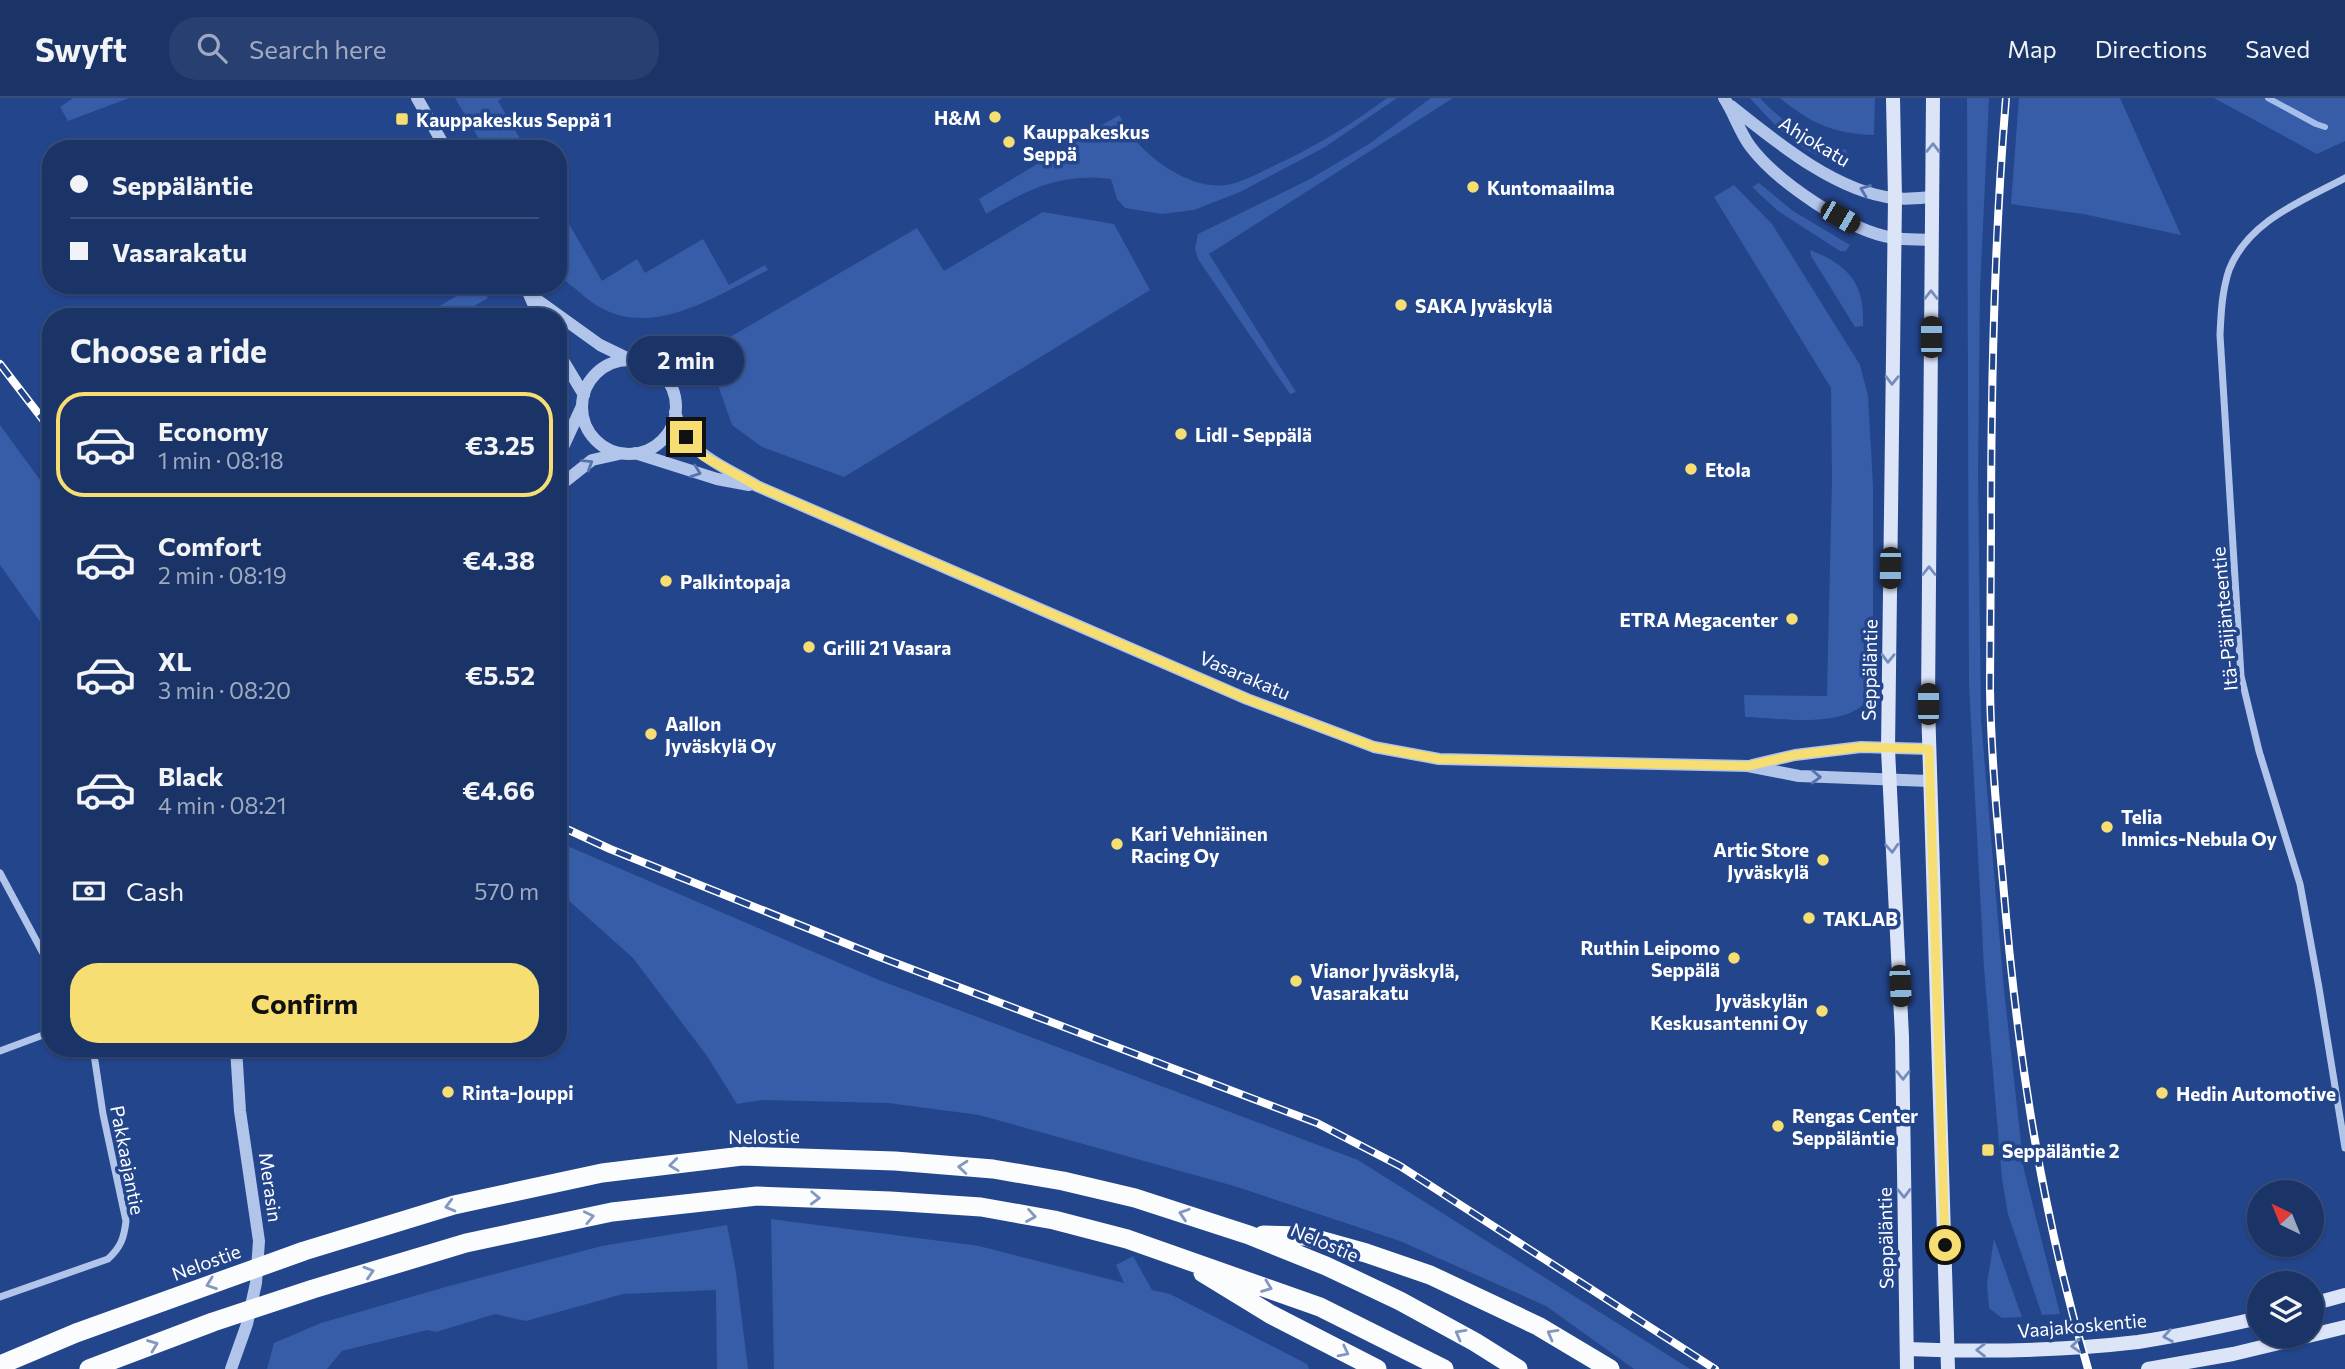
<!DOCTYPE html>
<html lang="en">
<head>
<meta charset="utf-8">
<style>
	body { margin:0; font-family:Commissioner,sans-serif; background:#273f71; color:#f1f3f6; height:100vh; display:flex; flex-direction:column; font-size:26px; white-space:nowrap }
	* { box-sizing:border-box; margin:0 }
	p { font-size:23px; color:#9faac0 }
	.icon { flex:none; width:38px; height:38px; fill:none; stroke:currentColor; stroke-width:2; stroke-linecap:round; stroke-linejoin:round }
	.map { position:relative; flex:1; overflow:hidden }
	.details { position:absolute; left:42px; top:210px; width:525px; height:749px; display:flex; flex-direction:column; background:#1a3468; border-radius:28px; box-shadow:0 2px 5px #0004,0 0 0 2px #384f7c }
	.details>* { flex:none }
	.guide { position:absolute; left:42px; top:42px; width:525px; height:154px; border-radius:28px; box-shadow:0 2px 5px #0004,0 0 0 2px #384f7c; display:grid; align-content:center; height:154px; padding:0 28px; background:#1a3468 }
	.needle { width:46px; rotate:317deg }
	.controls { position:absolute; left:2247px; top:1082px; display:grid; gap:14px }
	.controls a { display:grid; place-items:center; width:77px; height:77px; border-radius:50%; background:#1a3468; box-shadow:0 2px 5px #0004,0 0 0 2px #384f7c; font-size:35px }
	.end { position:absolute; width:32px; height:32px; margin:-16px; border:9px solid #f6de73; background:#111; box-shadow:0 0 0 4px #111 }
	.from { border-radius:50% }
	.bubble { position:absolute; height:49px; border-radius:24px; background:#1a3468; box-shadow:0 2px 5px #0004,0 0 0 2px #384f7c; font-size:23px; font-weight:700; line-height:49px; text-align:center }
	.car { position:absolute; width:21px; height:42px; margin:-21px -10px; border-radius:9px; box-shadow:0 0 5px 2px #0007; background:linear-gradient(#222 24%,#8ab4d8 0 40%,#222 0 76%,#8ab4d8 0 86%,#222 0) }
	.guide b { display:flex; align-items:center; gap:24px; height:66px; font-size:26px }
	.guide b+b { border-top:2px solid #384f7c }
	.guide i { width:18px; height:18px; background:#f1f3f6 }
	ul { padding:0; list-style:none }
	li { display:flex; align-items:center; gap:21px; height:105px; margin:0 14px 10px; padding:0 14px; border:4px solid transparent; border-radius:28px }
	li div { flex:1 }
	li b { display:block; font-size:26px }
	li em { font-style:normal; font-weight:700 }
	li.current { border-color:#f6de73 }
	li>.icon { width:63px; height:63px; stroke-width:1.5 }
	h2 { padding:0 28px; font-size:32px; line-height:84px }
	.pay { display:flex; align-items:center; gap:18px; height:77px; padding:0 28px; font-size:26px }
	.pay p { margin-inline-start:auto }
	.primary-button { display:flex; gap:14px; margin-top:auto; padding:14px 28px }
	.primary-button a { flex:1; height:80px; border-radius:28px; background:#f6de73; color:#111; font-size:28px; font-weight:700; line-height:80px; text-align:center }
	header { display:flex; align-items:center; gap:42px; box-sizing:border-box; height:98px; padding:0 35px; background:#1a3468; border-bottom:2px solid #384f7c }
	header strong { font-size:33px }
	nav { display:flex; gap:38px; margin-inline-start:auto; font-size:24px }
	.search { width:490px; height:63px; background:#273f71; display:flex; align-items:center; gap:18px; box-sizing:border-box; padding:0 24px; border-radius:28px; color:#9faac0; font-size:26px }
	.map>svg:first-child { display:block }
	.green { fill:#375da8 }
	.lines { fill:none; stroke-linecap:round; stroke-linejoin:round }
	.stream { stroke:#a5beec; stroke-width:6 }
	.minor { stroke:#b1c5eb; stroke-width:7 }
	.tertiary { stroke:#b1c5eb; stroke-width:12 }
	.secondary { stroke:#dce5f8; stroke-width:14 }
	.trunk { stroke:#fafcfe; stroke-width:19 }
	.rail-casing { stroke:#fff; stroke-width:8 }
	.rail { stroke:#23458b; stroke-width:5; stroke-dasharray:16; stroke-linecap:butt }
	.oneway { stroke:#768dbc }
	.oneway2 { stroke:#5572ad }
	.oneway3 { stroke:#8497bf }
	.route { stroke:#f6de73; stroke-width:9 }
	.poi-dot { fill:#f6de73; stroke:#23458b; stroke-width:2.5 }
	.labels { text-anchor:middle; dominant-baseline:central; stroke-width:7; stroke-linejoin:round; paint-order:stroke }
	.poi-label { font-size:19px; font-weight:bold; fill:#fff; stroke:#23458b; text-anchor:start }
	.street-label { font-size:19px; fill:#fff; stroke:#23458b }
</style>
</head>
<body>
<header>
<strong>Swyft</strong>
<div class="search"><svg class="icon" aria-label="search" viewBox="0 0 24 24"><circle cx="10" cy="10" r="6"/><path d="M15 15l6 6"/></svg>Search here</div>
<nav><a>Map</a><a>Directions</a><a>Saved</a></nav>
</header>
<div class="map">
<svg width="2345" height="1271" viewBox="0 0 2345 1271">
	<rect width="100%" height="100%" fill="#23458b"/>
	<path class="green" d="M73,0H129L68,23L60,9Z
		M455,0H502L498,3L526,51H485Z
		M1387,0H1397L1325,49L1240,94L1194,112L1162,116L1125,110L1117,101L1111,81C1059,75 1029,91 986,116L979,101L1119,17C1125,26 1130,36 1137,44C1158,68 1198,94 1231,86C1250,81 1268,70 1286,62C1321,45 1355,24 1387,0Z
		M1431,0H1453L1209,156L1296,294L1290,296L1198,161L1195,151L1198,136L1310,81L1369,46Z
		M1750,0H1760C1783,26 1813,42 1846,52L1848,67C1801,57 1781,34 1750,0Z
		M1780,0H1875L1874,37C1834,36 1810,25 1780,0Z
		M1967,0H1989L1980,191L1978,375L1981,622L2004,892L2024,1072L2060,1216L2042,1217L2008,1116L2002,1081L1984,870L1969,587Z
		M2019,0H2120L2181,137L2083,116L2011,106Z
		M2214,0H2345V43L2317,56Z
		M1759,85L1793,113L1850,147L1846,153H1840L1778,113L1752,89Z
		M1734,87L1772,126L1860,267L1868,298L1873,387V592C1858,634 1782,620 1745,619L1744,597L1827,598L1832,381L1831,290L1714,99Z
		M558,107L602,183L637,161L645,175L703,141L729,187L765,167L768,172C712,200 643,248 585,199C577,191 562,183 558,172C555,164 558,119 558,107Z
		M1043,114L1114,126L1150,192L844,379L762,349L732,327L706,253L917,130L944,173Z
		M1810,152C1849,167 1865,186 1863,228L1855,229L1811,158Z
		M475,187H481L488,200L455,219H421Z
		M0,327L51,397V539L0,467Z
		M558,744L879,882L1358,1062L1690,1271H1634L1546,1208L1400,1143L1234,1088L979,1017L888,1005L762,1002L737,1006L707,958L633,860L558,793Z
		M771,1121L979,1148L1124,1185L1116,1167L1133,1158L1152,1192L1170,1196L1307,1266L1309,1271H774Z
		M727,1127L736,1174L748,1271H717L716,1192L623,1196L526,1223L495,1216L436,1234L427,1232L342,1253L327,1271H267L274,1245L321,1225L449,1188L602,1148Z
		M1994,1141L2022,1219L2002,1220L1989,1210L1987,1186Z"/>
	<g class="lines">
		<path class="stream" d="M2268,0L2316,26L2325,29"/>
		<path class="minor" d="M2345,80C2302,103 2248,123 2229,172C2222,193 2221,215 2220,237L2241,578L2259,653L2300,786L2319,890L2345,1050
			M0,775L51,870
			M0,953L51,934
			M0,1199L108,1161C121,1149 124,1140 126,1123L103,1016L93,950"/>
		<path class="tertiary" d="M417,0L446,51
			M1724,0C1734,15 1739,33 1750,48C1776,83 1850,134 1894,140C1906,142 1920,141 1932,142
			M1731,8C1775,43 1836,94 1894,100C1906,102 1920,100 1932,99
			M525,187L539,219
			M529,196L600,247L631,262
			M558,254L584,297
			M582 309a47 47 0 1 1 94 0a47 47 0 1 1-94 0Z
			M675,314C686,357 722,367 757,388L1247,601L1374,649L1439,661L1748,668L1799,678L1929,683
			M635,355L717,381L749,387
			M558,360L582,308
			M558,389L592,362L619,356
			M1752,667L1795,657L1861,649L1929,651
			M231,1271L247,1226L256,1185L259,1143L240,1013L236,950"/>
		<path class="secondary" d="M1893,0L1895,100L1888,651L1902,939L1907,1271
			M1933,0L1928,606L1948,1271
			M2312,1206L2345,1197
			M1907,1251C1983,1254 2062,1253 2138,1244C2179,1238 2219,1229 2259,1220
			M2148,1271L2233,1256L2345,1229"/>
		<path class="trunk" d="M1263,1137L1305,1138L1366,1155L1430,1177L1538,1228L1610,1271
			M1203,1175L1270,1216L1377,1271
			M0,1267L76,1235L304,1153L454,1107L602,1075L742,1058L895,1063L993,1071L1063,1083L1135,1100L1249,1137L1326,1168L1400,1203L1475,1244L1518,1271
			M89,1271L213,1224L313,1191L466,1145L612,1114L757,1098L890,1103L981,1109L1054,1122L1127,1141L1320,1209L1444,1271"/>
		<g class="rail-casing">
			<path id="rail" d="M2006,0C1994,143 1991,287 1991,431C1991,484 1990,538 1990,591C1991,656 1997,720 2003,784C2017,952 2040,1109 2088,1271
				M0,266L51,332
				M558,727L610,751L877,858L1317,1025L1400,1068L1715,1271"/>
		</g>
		<use href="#rail" class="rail"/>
	</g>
	<defs><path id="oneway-chevron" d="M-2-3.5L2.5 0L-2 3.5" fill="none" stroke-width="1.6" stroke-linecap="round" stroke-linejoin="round" transform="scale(1.75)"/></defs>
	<g class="oneway">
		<use href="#oneway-chevron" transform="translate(1933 50) rotate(-89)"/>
		<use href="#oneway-chevron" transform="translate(1931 197) rotate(-90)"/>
		<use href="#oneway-chevron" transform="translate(1892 282) rotate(91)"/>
		<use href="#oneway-chevron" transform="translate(1929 473) rotate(-90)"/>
		<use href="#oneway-chevron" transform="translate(1888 560) rotate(91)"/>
		<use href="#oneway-chevron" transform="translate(1892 750) rotate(87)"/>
		<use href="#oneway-chevron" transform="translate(1903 977) rotate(90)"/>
		<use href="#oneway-chevron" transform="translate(1904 1095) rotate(89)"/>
		<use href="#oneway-chevron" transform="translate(2168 1238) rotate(171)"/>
		<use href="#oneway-chevron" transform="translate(2076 1248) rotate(176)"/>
		<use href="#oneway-chevron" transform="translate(1981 1252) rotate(180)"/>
	</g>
	<g class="oneway2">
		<use href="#oneway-chevron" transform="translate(1865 92) rotate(-159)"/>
		<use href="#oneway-chevron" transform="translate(588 366) rotate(-32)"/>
		<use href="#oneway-chevron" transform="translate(696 374) rotate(20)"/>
		<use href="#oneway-chevron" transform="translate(1816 679) rotate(2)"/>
	</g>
	<g class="oneway3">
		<use href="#oneway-chevron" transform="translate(674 1067) rotate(173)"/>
		<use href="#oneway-chevron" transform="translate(963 1069) rotate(-175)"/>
		<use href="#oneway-chevron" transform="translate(815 1100) rotate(2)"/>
		<use href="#oneway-chevron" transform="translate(450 1108) rotate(165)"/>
		<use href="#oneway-chevron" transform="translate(1184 1116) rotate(-162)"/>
		<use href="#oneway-chevron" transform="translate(1031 1118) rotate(10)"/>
		<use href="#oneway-chevron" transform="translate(589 1119) rotate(-12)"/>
		<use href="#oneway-chevron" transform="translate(369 1174) rotate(-17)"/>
		<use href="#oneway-chevron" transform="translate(211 1186) rotate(160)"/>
		<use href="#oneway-chevron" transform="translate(1267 1189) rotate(21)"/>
		<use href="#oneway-chevron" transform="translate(1460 1236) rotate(-151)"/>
		<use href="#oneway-chevron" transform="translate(1552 1236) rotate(-151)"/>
		<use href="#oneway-chevron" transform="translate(153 1247) rotate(-21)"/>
		<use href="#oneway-chevron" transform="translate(1344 1254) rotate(27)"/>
	</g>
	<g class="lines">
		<path class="route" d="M686,339L703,358L757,388L1247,601L1374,649L1439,661L1748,668L1795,657L1861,649L1929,651L1945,1147"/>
	</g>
	<g class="poi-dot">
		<circle cx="995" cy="19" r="7"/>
		<rect x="395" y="14" width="14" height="14" rx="3.5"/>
		<circle cx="1009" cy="44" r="7"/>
		<circle cx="1473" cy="89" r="7"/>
		<circle cx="1401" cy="207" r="7"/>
		<circle cx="1181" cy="336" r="7"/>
		<circle cx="1691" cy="371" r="7"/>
		<circle cx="666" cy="483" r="7"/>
		<circle cx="1792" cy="521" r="7"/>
		<circle cx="809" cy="549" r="7"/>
		<circle cx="651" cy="636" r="7"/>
		<circle cx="2107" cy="729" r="7"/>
		<circle cx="1117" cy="746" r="7"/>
		<circle cx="1823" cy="762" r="7"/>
		<circle cx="1809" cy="820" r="7"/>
		<circle cx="1734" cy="860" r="7"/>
		<circle cx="1296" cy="883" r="7"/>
		<circle cx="1822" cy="913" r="7"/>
		<circle cx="448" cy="994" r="7"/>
		<circle cx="2162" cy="995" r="7"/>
		<circle cx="1778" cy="1028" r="7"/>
		<rect x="1981" y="1045" width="14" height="14" rx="3.5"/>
	</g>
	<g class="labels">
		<g class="poi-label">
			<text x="981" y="19" text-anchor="end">H&amp;M</text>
			<text x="416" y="21">Kauppakeskus Seppä 1</text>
			<text x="1023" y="33">Kauppakeskus<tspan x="1023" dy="22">Seppä</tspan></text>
			<text x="1487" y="89">Kuntomaailma</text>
			<text x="1415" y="207">SAKA Jyväskylä</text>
			<text x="1195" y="336">Lidl - Seppälä</text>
			<text x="1705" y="371">Etola</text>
			<text x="680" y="483">Palkintopaja</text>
			<text x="1778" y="521" text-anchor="end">ETRA Megacenter</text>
			<text x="823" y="549">Grilli 21 Vasara</text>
			<text x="665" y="625">Aallon<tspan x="665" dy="22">Jyväskylä Oy</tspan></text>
			<text x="2121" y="718">Telia<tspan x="2121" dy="22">Inmics-Nebula Oy</tspan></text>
			<text x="1131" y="735">Kari Vehniäinen<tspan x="1131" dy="22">Racing Oy</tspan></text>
			<text x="1809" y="751" text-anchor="end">Artic Store<tspan x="1809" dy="22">Jyväskylä</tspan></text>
			<text x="1823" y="820">TAKLAB</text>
			<text x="1720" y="849" text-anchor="end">Ruthin Leipomo<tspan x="1720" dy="22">Seppälä</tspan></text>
			<text x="1310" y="872">Vianor Jyväskylä,<tspan x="1310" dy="22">Vasarakatu</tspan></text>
			<text x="1808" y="902" text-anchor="end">Jyväskylän<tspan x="1808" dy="22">Keskusantenni Oy</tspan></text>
			<text x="462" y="994">Rinta-Jouppi</text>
			<text x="2176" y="995">Hedin Automotive</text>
			<text x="1792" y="1017">Rengas Center<tspan x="1792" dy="22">Seppäläntie</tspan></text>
			<text x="2002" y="1052">Seppäläntie 2</text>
		</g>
		<g class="street-label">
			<text transform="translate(1815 43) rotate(31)">Ahjokatu</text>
			<text transform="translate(2224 521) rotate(-95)">Itä-Päijänteentie</text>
			<text transform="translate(1869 572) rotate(-89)">Seppäläntie</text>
			<text transform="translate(1245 577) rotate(23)">Vasarakatu</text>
			<text transform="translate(764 1038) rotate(-1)">Nelostie</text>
			<text transform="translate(128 1062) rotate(79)">Pakkaajantie</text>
			<text transform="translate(271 1089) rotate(82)">Merasin</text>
			<text transform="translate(1885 1140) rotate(-91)">Seppäläntie</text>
			<text transform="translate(1325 1144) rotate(23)">Nelostie</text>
			<text transform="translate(206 1164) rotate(-20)">Nelostie</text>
			<text transform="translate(2082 1227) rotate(-5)">Vaajakoskentie</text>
		</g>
	</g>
</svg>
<div class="controls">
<a><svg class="needle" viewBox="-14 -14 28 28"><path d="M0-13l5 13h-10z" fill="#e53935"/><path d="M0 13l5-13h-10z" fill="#9faac0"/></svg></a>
<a><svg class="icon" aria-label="layers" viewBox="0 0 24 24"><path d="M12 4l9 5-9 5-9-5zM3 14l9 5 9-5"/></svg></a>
</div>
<i class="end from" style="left:1945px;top:1147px"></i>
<i class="end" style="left:686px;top:339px"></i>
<div class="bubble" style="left:628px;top:238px;width:116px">2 min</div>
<i class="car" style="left:1840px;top:119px;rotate:120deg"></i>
<i class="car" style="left:1931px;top:239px;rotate:0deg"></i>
<i class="car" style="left:1890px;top:470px;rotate:181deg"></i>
<i class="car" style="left:1928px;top:606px;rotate:0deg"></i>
<i class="car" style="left:1900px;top:888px;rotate:177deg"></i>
<div class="guide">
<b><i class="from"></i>Seppäläntie</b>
<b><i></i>Vasarakatu</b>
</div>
<section class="details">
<h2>Choose a ride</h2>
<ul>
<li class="current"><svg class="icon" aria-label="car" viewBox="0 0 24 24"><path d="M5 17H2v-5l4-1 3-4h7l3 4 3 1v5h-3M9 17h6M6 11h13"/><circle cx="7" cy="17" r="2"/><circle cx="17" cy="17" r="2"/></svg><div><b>Economy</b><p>1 min · 08:18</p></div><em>€3.25</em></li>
<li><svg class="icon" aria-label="car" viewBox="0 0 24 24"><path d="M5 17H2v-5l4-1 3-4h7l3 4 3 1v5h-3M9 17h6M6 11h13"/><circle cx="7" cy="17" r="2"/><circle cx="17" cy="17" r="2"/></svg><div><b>Comfort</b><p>2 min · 08:19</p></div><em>€4.38</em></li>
<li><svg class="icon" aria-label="car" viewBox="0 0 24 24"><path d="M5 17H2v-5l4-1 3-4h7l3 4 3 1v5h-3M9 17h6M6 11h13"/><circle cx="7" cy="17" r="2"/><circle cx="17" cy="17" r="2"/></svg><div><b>XL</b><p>3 min · 08:20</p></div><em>€5.52</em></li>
<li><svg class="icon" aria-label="car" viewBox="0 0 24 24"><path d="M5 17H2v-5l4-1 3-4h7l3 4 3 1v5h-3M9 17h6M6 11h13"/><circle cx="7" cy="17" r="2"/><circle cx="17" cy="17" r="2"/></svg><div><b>Black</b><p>4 min · 08:21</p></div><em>€4.66</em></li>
</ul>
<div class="pay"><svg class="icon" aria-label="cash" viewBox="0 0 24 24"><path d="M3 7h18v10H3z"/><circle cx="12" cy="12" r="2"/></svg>Cash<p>570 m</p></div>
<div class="primary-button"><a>Confirm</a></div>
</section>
</div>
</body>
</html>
